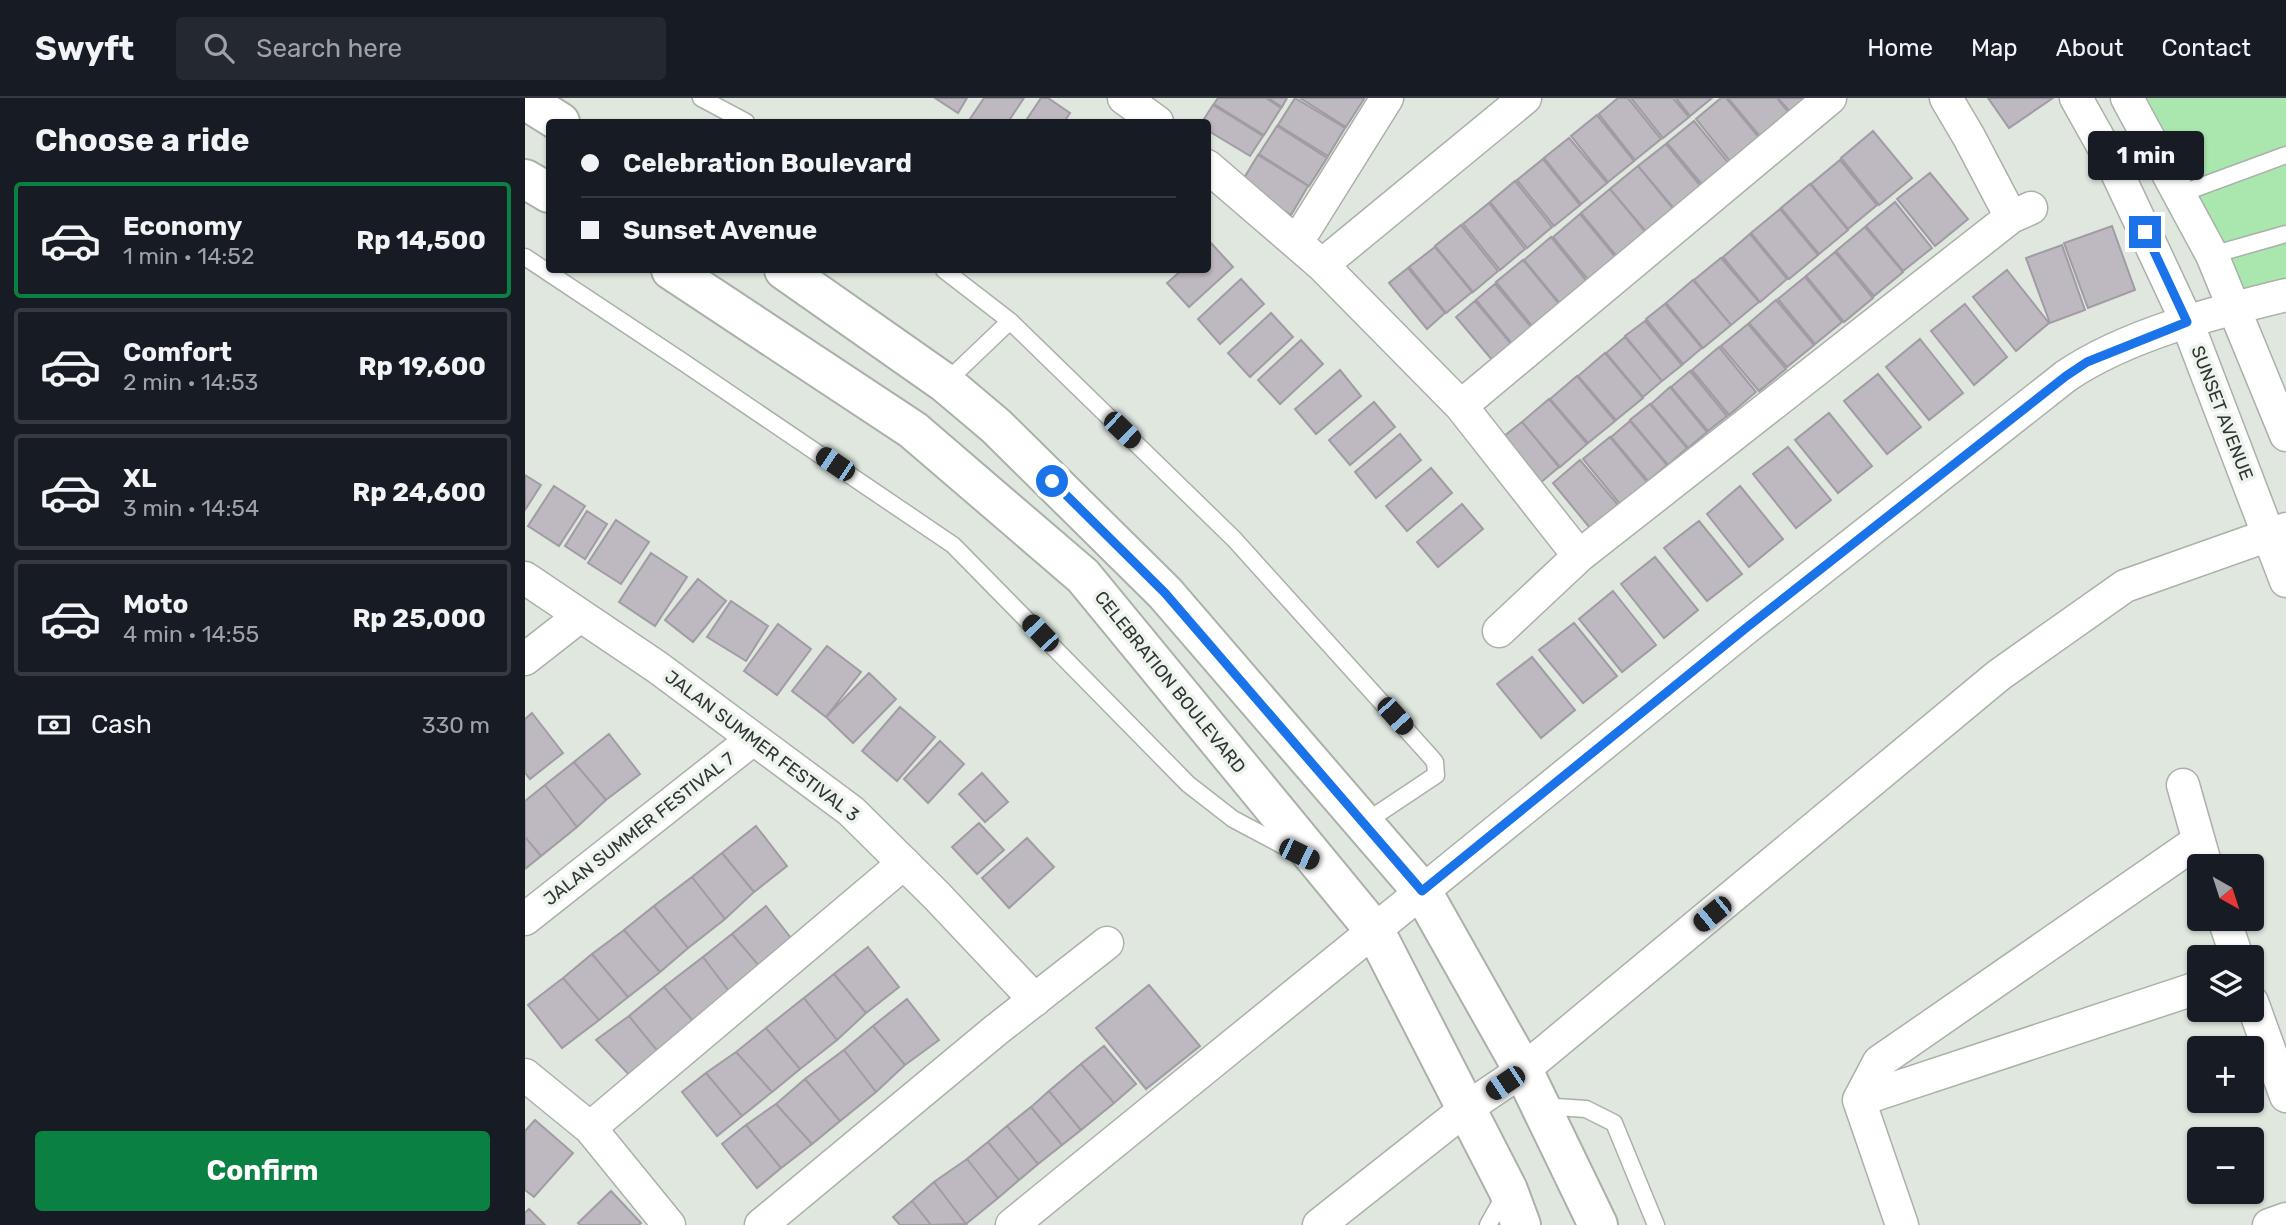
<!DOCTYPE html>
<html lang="en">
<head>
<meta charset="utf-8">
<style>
	body { margin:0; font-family:Rubik,sans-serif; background:#242831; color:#f1f3f6; height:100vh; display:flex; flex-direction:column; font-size:26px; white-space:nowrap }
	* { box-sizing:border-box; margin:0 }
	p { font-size:23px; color:#9ea1a6 }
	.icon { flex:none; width:38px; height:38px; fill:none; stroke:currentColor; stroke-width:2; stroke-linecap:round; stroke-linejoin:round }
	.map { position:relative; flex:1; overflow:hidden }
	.drawer { display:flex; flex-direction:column; background:#171b24; width:525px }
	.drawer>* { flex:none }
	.banner { position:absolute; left:21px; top:21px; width:665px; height:154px; border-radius:7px; box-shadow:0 2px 5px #0004; display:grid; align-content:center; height:154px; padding:0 35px; background:#171b24 }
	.needle { width:46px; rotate:141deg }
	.tools { position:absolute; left:1662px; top:756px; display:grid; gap:14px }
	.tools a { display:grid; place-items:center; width:77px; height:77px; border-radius:7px; background:#171b24; box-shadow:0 2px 5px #0004; font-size:35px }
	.end { position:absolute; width:32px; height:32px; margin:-16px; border:9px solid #1a73e8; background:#fff; box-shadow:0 0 0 4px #fff }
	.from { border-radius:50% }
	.bubble { position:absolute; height:49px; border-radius:7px; background:#171b24; box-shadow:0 2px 5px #0004; font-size:23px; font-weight:700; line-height:49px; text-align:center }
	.car { position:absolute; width:21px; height:42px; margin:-21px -10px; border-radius:9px; box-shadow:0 0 5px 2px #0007; background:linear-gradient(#222 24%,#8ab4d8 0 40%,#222 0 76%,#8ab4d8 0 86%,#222 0) }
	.banner b { display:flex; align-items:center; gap:24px; height:66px; font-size:26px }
	.banner b+b { border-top:2px solid #363941 }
	.banner i { width:18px; height:18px; background:#f1f3f6 }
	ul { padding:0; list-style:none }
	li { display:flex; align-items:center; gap:21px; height:116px; margin:0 14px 10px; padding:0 21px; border:4px solid #363941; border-radius:7px }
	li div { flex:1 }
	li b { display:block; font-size:26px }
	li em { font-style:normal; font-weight:700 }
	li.active { border-color:#0b8043 }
	li>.icon { width:63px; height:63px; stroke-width:1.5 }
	h2 { padding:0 35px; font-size:32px; line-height:84px }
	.pay { display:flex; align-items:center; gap:18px; height:77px; padding:0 35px; font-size:26px }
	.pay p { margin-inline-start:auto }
	.button { display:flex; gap:14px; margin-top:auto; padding:14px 35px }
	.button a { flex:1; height:80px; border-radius:7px; background:#0b8043; color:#fff; font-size:28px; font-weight:700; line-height:80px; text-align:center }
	header { display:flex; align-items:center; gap:42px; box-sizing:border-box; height:98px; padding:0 35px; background:#171b24; border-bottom:2px solid #363941 }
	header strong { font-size:33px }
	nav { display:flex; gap:38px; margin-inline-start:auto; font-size:24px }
	.search { width:490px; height:63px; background:#242831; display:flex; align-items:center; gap:18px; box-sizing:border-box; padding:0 24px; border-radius:7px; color:#9ea1a6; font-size:26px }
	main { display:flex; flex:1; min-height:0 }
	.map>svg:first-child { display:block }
	.green { fill:#aae7ae }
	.building { fill:#beb8c1; stroke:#a19ba4; stroke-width:2 }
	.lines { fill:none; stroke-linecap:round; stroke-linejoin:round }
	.service-casing { stroke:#a9b1a9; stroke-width:19 }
	.minor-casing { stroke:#a9b1a9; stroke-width:35 }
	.tertiary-casing { stroke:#a9b1a9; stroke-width:42 }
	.service { stroke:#fff; stroke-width:16 }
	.minor { stroke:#fff; stroke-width:32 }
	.tertiary { stroke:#fff; stroke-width:38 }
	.route { stroke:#1a73e8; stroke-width:9 }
	.labels { text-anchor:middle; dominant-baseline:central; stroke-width:7; stroke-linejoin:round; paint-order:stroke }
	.street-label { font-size:18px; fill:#323532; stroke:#ecf4ed }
</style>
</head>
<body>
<header>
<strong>Swyft</strong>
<div class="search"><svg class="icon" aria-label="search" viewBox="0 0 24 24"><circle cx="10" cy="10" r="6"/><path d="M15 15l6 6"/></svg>Search here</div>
<nav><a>Home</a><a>Map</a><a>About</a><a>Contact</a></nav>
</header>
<main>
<section class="drawer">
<h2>Choose a ride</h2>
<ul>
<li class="active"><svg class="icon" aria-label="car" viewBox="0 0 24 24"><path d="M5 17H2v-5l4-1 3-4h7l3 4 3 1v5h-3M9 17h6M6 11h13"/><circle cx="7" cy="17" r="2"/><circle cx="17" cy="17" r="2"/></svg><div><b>Economy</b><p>1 min · 14:52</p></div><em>Rp 14,500</em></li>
<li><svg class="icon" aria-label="car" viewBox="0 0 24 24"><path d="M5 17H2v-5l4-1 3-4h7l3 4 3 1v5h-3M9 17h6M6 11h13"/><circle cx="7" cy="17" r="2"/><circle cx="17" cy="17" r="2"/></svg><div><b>Comfort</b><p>2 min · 14:53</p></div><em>Rp 19,600</em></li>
<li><svg class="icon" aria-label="car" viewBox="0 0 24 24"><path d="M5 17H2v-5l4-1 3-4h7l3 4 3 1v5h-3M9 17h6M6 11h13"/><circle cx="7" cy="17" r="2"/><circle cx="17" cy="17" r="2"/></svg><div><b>XL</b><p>3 min · 14:54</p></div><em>Rp 24,600</em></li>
<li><svg class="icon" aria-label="car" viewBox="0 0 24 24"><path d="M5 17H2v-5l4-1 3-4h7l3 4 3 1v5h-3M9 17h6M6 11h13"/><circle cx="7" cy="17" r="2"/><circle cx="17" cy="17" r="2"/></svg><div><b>Moto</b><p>4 min · 14:55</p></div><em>Rp 25,000</em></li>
</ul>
<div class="pay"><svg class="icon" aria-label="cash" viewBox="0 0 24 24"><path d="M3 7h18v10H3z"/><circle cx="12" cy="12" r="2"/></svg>Cash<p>330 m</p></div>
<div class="button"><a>Confirm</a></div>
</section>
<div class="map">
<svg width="1761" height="1127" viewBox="0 0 1761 1127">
	<rect width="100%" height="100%" fill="#dfe7df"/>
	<path class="green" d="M1622,0H1761V192L1714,203L1676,103Z"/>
	<path class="building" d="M410,0H442L433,15Z
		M459,0H499L483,24H450L445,21Z
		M516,0H523L545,15L539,24H500Z
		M693,0H741L756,10L739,37L689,6Z
		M743,0H762L757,9Z
		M770,0L820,30L803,58L753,27Z
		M775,0H837L839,1L821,29Z
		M1093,0H1103L1136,41L1110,62L1074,16Z
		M1106,0H1148L1164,19L1138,40Z
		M1151,0H1187L1165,18Z
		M1196,0H1201L1237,43L1208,67L1171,21Z
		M1203,0H1252L1266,18L1238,42Z
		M1253,0H1289L1268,17Z
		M1463,0H1528L1484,30Z
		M688,7L738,38L725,58L682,32V24H677Z
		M1072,17L1109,63L1083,84L1046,38Z
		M1169,23L1206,68L1180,90L1142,45Z
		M752,28L802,60L784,88L734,56Z
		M1348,33L1387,80L1354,107L1316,60Z
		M1044,40L1082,85L1056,106L1019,60Z
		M1141,46L1178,91L1151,113L1113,68Z
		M733,57L783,88L766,117L716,85Z
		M1018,61L1055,107L1029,128L992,82Z
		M1315,62L1352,107L1323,131L1286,86Z
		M1113,68L1150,113L1123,136L1085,91Z
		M1405,75L1443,121L1410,148L1372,101Z
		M990,83L1027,129L1002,150L965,104Z
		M1285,86L1323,132L1294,156L1256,110Z
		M1085,91L1123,137L1094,161L1056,115Z
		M1370,104L1407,150L1378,173L1341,128Z
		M964,105L1000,151L975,172L938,126Z
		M1255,111L1293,157L1264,181L1226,135Z
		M1055,116L1092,161L1065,184L1028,139Z
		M936,127L973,173L948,194L910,148Z
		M1587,128L1610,192L1563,210L1539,145Z
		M1340,129L1378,174L1349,198L1311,153Z
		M1225,136L1262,181L1235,204L1198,159Z
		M1026,139L1063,185L1036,207L999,162Z
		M686,145L708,169L664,209L642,185L657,172H682V148Z
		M1537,147L1560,212L1525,225L1501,160Z
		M910,149L947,194L921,215L884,169Z
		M1310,154L1348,200L1319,224L1281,178Z
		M1196,160L1234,204L1206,227L1169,182Z
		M998,162L1035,207L1008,229L971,184Z
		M883,170L920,215L902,231L864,185Z
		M1482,172L1524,225L1491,253L1448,199Z
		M1280,179L1317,224L1290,246L1253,201Z
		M716,181L739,206L695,246L673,221Z
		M1168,182L1206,227L1178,250L1141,205Z
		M970,186L1007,230L988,247L951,202Z
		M1251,202L1289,247L1262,269L1224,225Z
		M950,203L987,247L968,263L931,219Z
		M1140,206L1177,250L1158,266L1121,221Z
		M1440,206L1482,259L1449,287L1406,233Z
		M746,215L768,239L725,279L703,255Z
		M1120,223L1157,267L1137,283L1100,238Z
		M1223,226L1261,271L1234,293L1196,248Z
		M1100,239L1137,283L1118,299L1081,255Z
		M1395,241L1438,295L1404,322L1361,269Z
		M776,242L798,266L755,306L733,282Z
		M1194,249L1231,294L1204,317L1167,272Z
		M1080,255L1118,300L1091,322L1053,278Z
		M815,272L836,298L791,336L770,311Z
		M1165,273L1202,318L1183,333L1146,289Z
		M1353,276L1396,329L1362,356L1319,303Z
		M1052,278L1090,323L1063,345L1025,301Z
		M1145,289L1182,334L1163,350L1126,306Z
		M1024,301L1062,346L1035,369L997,324Z
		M849,304L870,329L825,367L804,342Z
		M1125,306L1162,350L1143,367L1105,322Z
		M1304,315L1347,368L1313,395L1270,342Z
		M1105,323L1142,367L1123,383L1086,339Z
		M997,324L1034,369L1015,385L978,339Z
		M875,336L896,362L851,400L830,374Z
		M1085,339L1122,384L1095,406L1058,361Z
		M1263,349L1306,402L1271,430L1228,376Z
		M1055,362L1093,407L1065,430L1028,385Z
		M906,370L927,395L882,433L861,408Z
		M0,377L16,387L0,412Z
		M29,388L60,408L34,448L3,428Z
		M1215,388L1258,441L1224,469L1182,416Z
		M937,406L958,431L913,469L892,444Z
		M62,413L82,426L60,461L40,448Z
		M91,422L124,444L96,486L63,465Z
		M1174,423L1217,476L1182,503L1139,450Z
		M126,455L162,479L130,528L94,504Z
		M1130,459L1173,512L1139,540L1096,486Z
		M173,481L201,503L168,544L140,522Z
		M1088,493L1131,547L1097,574L1054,521Z
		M206,503L243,528L221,563L182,539Z
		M1049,525L1092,578L1058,605L1014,552Z
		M253,526L286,551L252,597L219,573Z
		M302,548L336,574L301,619L267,593Z
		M1007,559L1050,612L1016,640L972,586Z
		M344,575L371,601L328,645L301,619Z
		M375,609L410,639L372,683L337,653Z
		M7,615L38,655L5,681L0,675V621Z
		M84,636L115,676L81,702L49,664Z
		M415,643L439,666L403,705L379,681Z
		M49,664L81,702L52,729L20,687Z
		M457,675L483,704L460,724L434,696Z
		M20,687L52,729L16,758L0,739V703Z
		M454,725L479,752L452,776L427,749Z
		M231,728L262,768L229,794L197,755Z
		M0,739L16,758L0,771Z
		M502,740L529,769L484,810L457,780Z
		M197,755L229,794L200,821L167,779Z
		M167,779L200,821L163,850L129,808Z
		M129,808L163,850L135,874L99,832Z
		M241,808L273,849L240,875L207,836Z
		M99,832L135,874L103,899L67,856Z
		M207,836L240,875L210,901L178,859Z
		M343,849L374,889L341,915L309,876Z
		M67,856L103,899L74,922L38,880Z
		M178,859L210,901L174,930L139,889Z
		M309,876L341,915L312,942L279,900Z
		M38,880L74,922L37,950L3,907Z
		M624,887L675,948L621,991L571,930Z
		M139,889L174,930L138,960L104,918Z
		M279,900L312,942L275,971L241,930Z
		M382,901L414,942L380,967L348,928Z
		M104,918L138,960L109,982L71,942Z
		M348,928L380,967L351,994L319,952Z
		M241,930L275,971L247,994L211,954Z
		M579,948L611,986L589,1005L556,966Z
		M319,952L351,994L315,1023L280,981Z
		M211,954L247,994L217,1018L181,975Z
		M556,966L589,1005L556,1032L524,993Z
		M181,975L217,1018L192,1038L157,994Z
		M280,981L315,1023L287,1046L251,1006Z
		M524,993L556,1032L537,1047L506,1009Z
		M251,1006L287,1046L256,1070L221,1027Z
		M506,1009L537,1047L513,1066L482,1028Z
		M10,1022L48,1055L9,1099L0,1092V1033Z
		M221,1027L256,1070L232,1090L197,1046Z
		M482,1028L513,1066L494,1082L463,1044Z
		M463,1044L494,1082L473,1100L442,1061Z
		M442,1061L473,1100L441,1126L409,1084Z
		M409,1084L441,1126L406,1127L387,1103Z
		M86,1093L116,1125L114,1127H55L53,1125Z
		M387,1103L406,1127H375L368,1119Z
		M4,1111L20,1127H0V1115Z"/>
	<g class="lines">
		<g class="service-casing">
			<path id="service" d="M176,0L221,24
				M1655,96L1761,57
				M1687,157L1761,136
				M0,159L155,262L428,447L663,686L708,721L772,755
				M419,172L485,223L709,441L905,658L910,664L911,677L839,725
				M420,285L485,223
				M1016,1008L1061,1011L1089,1025L1131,1127
				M963,1127L981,1095"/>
		</g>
		<g class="minor-casing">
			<path id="minor" d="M599,0L632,24
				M1421,0L1444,39L1486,119
				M1551,0L1588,66L1662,224L1761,483
				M1602,0L1687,157L1761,337
				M682,68L797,167L936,308L1054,458
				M772,144L862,0
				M797,167L1000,0
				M936,308L1305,0
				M0,480L132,569L326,713L412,798L510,902
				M974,533L1054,458L1486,119L1506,110
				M0,561L55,518
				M1658,687L1681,768
				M0,821L228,641
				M1699,821L1712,859
				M1727,904L1761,998
				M0,977L65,1030L144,1127
				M1334,1002L1354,964L1673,743
				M1334,1002L1675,889
				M1334,1002L1377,1127
				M65,1030L379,765
				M236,1127L471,932L582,845
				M487,1127L1221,530L1541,278C1601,237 1691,214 1761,197
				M794,1127L942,1010L998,972L1474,577L1600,488L1761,431
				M1744,1127L1761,1121"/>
		</g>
		<g class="tertiary-casing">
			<path id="tertiary" d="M0,2L35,24
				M0,81L24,95
				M146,172L388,332L558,478L850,833L983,1092L996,1127
				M259,172L420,285L471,328L640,495L897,793L998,972L1073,1127"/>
		</g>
		<use href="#service" class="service"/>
		<use href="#minor" class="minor"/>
		<use href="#tertiary" class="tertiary"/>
	</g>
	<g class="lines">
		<path class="route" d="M527,383L640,495L897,793L1221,530L1541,278L1562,264L1662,224L1620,134"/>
	</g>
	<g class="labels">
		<g class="street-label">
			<text transform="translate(1697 315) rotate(69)">SUNSET AVENUE</text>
			<text transform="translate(645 584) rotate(51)">CELEBRATION BOULEVARD</text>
			<text transform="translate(237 648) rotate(37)">JALAN SUMMER FESTIVAL 3</text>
			<text transform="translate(114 731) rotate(-38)">JALAN SUMMER FESTIVAL 7</text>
		</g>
	</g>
</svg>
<div class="tools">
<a><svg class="needle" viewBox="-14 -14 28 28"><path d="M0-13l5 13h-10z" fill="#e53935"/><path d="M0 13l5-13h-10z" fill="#9ea1a6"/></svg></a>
<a><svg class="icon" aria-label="layers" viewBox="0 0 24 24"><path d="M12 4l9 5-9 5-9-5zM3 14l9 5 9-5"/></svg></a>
<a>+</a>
<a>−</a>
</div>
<i class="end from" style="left:527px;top:383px"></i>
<i class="end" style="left:1620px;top:134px"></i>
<div class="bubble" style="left:1563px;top:33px;width:116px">1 min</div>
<i class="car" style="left:597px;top:332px;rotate:134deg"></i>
<i class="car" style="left:310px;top:366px;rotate:304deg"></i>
<i class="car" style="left:515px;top:535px;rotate:316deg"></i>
<i class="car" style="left:870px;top:618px;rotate:138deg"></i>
<i class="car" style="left:774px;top:756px;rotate:116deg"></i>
<i class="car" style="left:1187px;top:816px;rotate:231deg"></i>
<i class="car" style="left:980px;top:985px;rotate:236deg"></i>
<div class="banner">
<b><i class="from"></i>Celebration Boulevard</b>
<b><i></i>Sunset Avenue</b>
</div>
</div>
</main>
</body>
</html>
